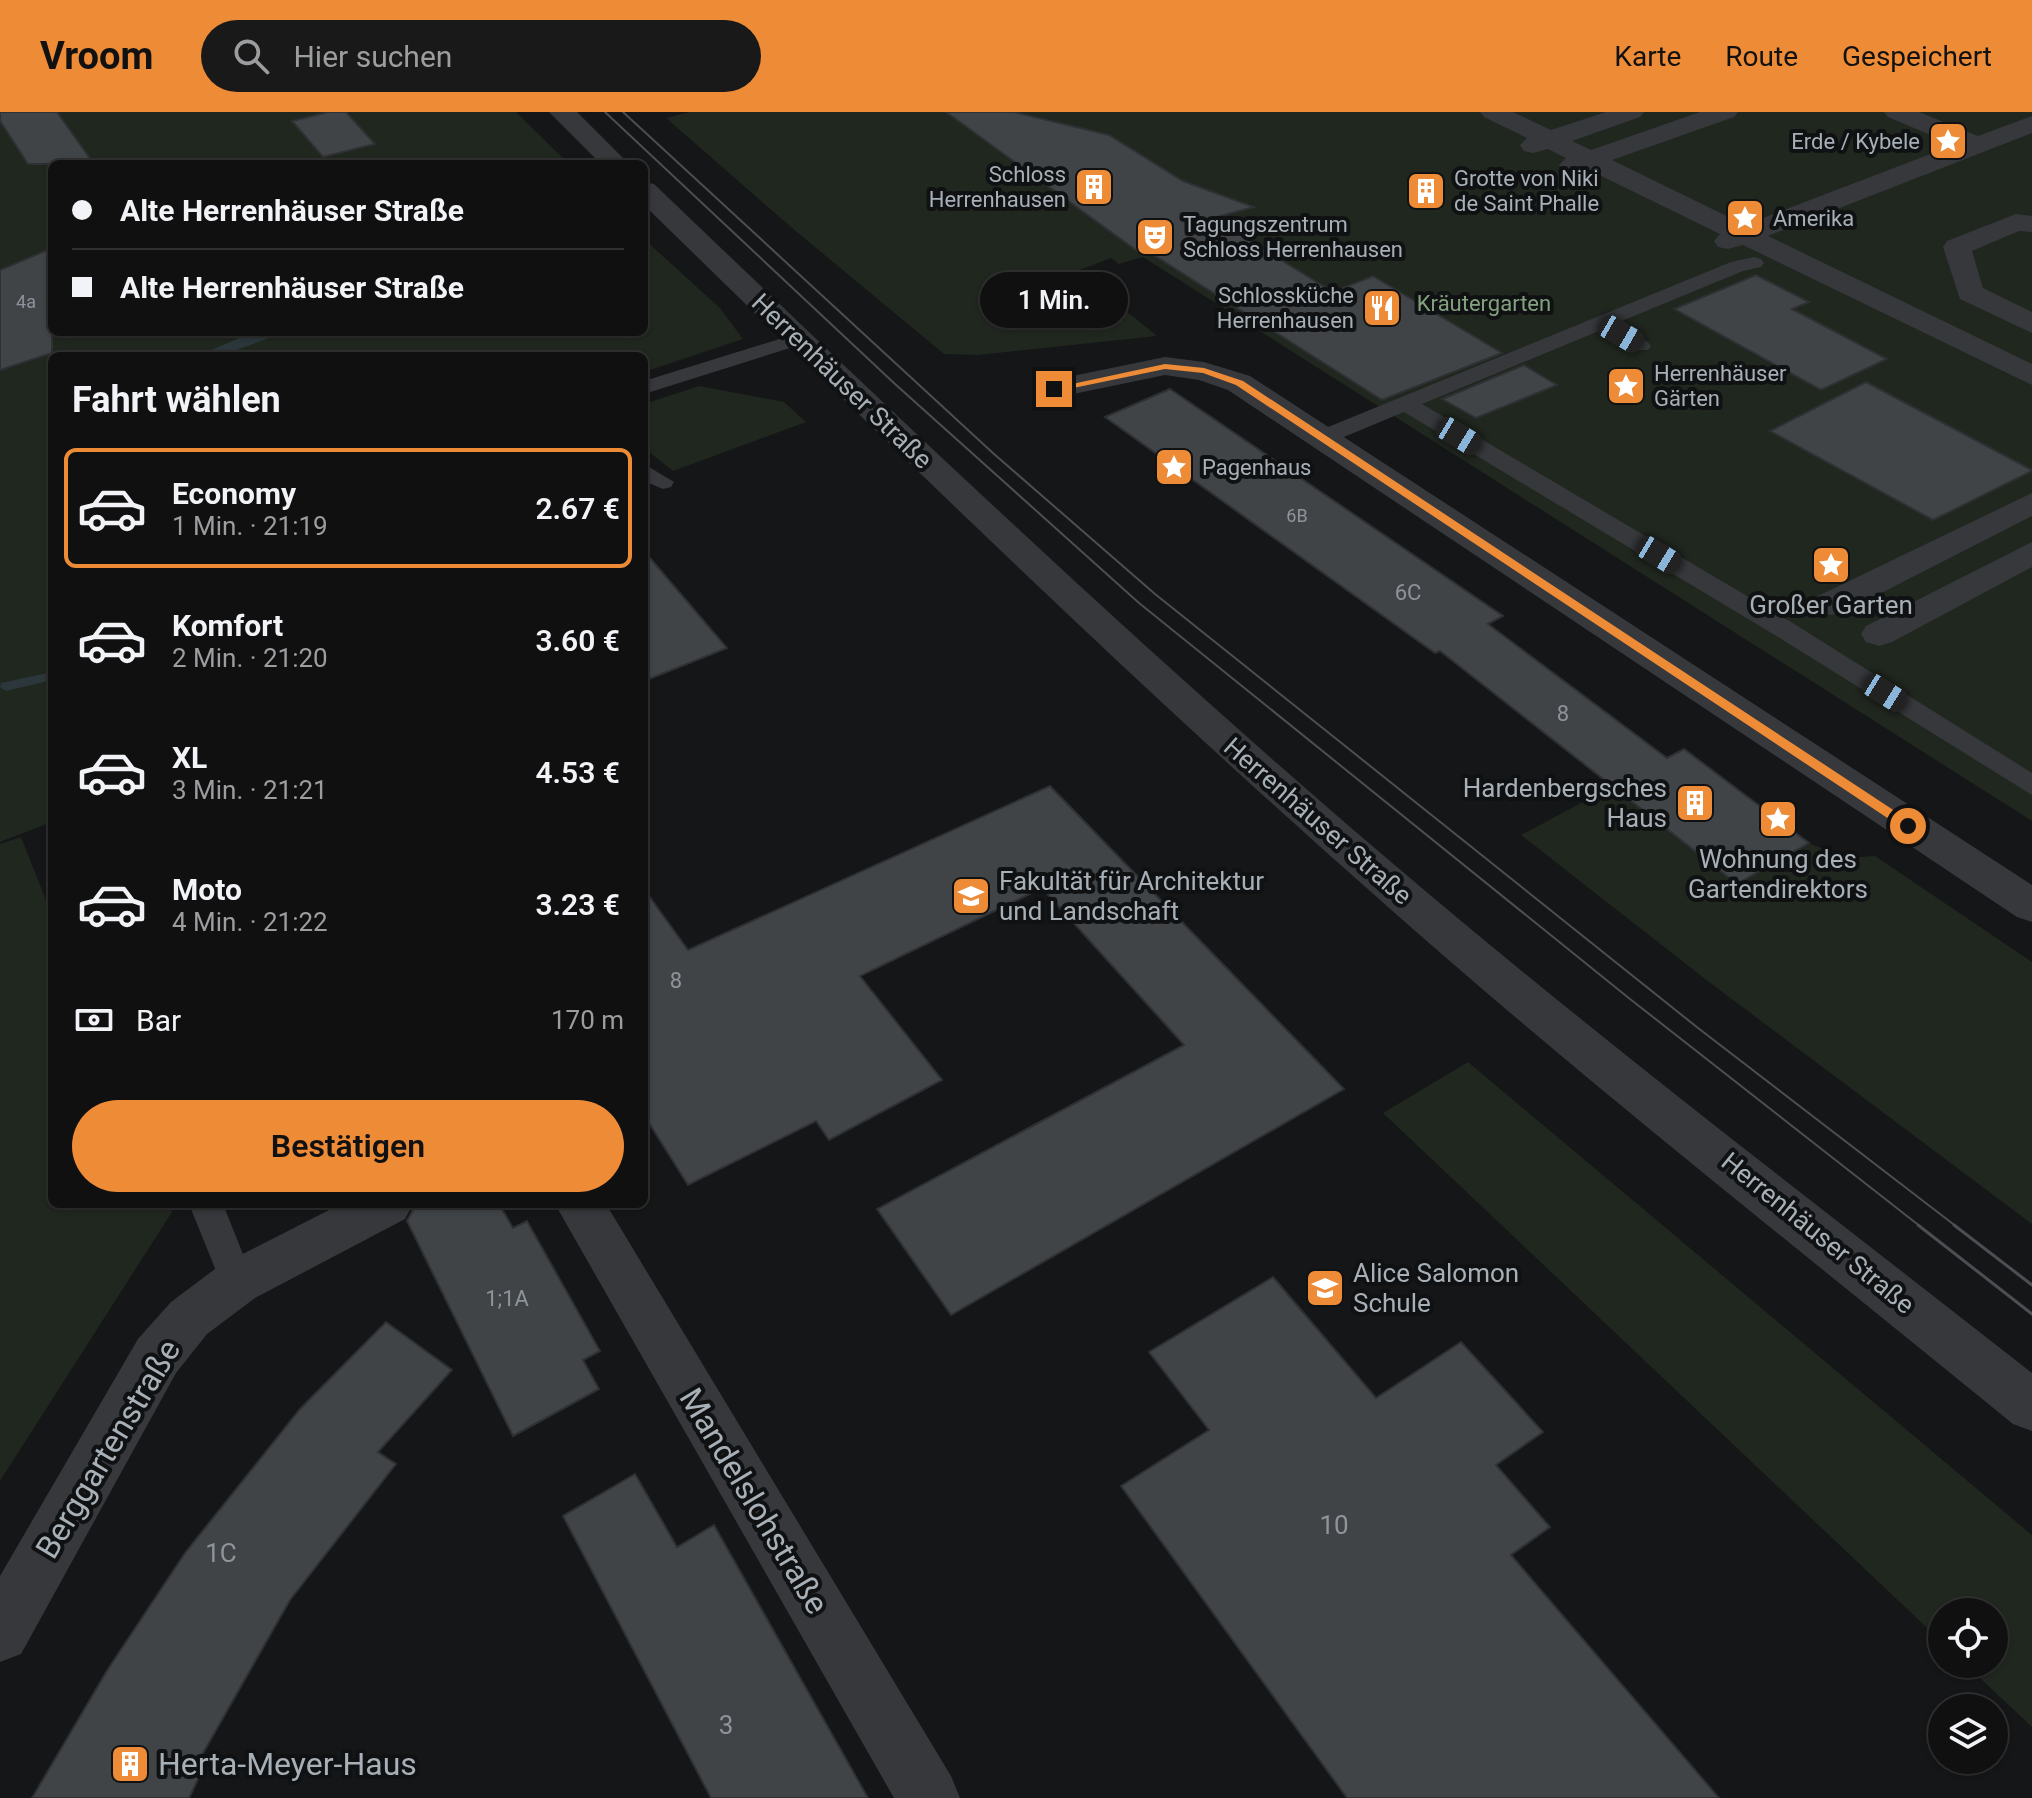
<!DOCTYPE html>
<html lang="de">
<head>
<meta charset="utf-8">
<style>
	body { margin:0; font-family:Roboto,sans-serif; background:#19191a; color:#f1f3f6; height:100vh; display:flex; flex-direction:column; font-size:30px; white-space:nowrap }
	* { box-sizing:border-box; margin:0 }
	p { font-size:26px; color:#9c9d9f }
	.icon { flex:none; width:44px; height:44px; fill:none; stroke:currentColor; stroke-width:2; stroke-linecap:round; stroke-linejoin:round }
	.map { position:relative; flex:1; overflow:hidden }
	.panel { position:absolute; left:48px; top:240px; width:600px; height:856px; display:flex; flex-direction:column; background:#101011; border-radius:12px; box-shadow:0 2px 6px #0004,0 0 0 2px #303031 }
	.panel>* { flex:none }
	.top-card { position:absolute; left:48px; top:48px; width:600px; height:176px; border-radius:12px; box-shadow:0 2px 6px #0004,0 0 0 2px #303031; display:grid; align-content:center; height:176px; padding:0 24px; background:#101011 }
	.tools { position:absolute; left:1928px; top:1486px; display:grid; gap:16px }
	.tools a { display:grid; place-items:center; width:80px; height:80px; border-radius:50%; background:#101011; box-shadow:0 2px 6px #0004,0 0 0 2px #303031; font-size:40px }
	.end { position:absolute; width:36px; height:36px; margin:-18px; border:10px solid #ed8b37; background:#111; box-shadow:0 0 0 4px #111 }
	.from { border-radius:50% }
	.bubble { position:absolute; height:56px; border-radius:28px; background:#101011; box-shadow:0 2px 6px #0004,0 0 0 2px #303031; font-size:26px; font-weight:600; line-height:56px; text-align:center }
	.car { position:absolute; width:24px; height:48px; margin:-24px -12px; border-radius:10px; box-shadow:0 0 6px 2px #0007; background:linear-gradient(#222 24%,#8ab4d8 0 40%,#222 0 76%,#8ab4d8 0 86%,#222 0) }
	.top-card b { display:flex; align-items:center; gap:28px; height:76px; font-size:30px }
	.top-card b+b { border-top:2px solid #303031 }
	.top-card i { width:20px; height:20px; background:#f1f3f6 }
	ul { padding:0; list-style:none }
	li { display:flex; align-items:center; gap:24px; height:120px; margin:0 16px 12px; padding:0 8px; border:4px solid transparent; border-radius:12px }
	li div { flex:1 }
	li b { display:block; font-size:30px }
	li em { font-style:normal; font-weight:600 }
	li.current { border-color:#ed8b37 }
	li>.icon { width:72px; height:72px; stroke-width:1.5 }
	h2 { padding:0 24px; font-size:36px; line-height:96px }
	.pay { display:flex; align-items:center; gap:20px; height:88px; padding:0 24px; font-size:30px }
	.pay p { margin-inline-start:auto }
	.action { display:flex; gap:16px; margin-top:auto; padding:16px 24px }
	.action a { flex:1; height:92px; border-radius:48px; background:#ed8b37; color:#111; font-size:32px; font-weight:600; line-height:92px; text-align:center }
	header { display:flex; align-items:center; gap:48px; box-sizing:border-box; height:112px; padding:0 40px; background:#ed8b37; color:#111 }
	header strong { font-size:38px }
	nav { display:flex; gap:44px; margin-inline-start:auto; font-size:28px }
	.search { width:560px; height:72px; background:#19191a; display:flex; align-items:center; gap:20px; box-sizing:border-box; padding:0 28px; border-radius:44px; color:#9c9d9f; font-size:30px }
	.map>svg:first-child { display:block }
	.green { fill:#20271f }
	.water { fill:#2c373b }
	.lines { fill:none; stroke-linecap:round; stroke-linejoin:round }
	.stream { fill:#2c373b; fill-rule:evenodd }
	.building { fill:#414447; stroke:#2f3033; stroke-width:2 }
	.service { fill:#36383c; fill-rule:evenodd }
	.pedestrian { fill:#36383c; fill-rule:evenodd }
	.minor { fill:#36383c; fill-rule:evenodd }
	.tertiary { fill:#36383c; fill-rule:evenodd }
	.tram-far1 { stroke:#4b4f53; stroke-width:2 }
	.tram { stroke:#4b4f53; stroke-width:3 }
	.route { fill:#ed8b37 }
	.labels { text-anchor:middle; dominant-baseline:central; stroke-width:8; stroke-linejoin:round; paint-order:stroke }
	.far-number-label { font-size:18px; fill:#8e949b }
	.far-poi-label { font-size:22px; fill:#a7afb7; stroke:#101112; text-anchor:start }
	.far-park-label { font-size:22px; fill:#84a17f; stroke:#101112 }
	.number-label { font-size:22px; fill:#8e949b }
	.street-label { font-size:26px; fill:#a7afb7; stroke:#101112 }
	.poi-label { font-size:26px; fill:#a7afb7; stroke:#101112 }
	.near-number-label { font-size:26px; fill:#8e949b }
	.near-street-label { font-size:32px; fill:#a7afb7; stroke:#101112 }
	.near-poi-label { font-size:32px; fill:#a7afb7; stroke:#101112; text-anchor:start }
</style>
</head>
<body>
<header>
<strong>Vroom</strong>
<div class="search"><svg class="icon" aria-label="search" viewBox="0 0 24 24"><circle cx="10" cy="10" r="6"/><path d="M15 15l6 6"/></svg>Hier suchen</div>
<nav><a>Karte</a><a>Route</a><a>Gespeichert</a></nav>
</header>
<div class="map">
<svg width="2032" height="1686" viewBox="0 0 2032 1686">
	<rect width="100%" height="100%" fill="#151617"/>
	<path class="green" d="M0,0H516L569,52H52V220H644V127L720,196L743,227L644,260V244H52V710L0,730Z
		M690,0H2032V709L1143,145L1119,152L1111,146L1077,159L1157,224L978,243L944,242L798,121L666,6Z
		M699,274L784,290L806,310L673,359L644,336V292Z
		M1613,674L1737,772L1809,731L1845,746L1875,744L2032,850V1112L1705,867L1521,723Z
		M21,725L52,803V1092H169L172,1100L0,1369V732Z
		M1468,950L2032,1423V1615L1965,1552H1994V1500H1942V1530L1383,1001Z"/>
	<path class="water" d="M253,220H285L226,242L198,244Z"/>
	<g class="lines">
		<path class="stream" d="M52,560V568L6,579L0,575L1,571Z"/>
	</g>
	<path class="building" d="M0,0H57L94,52H28L0,9Z
		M328,0H346L375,32L323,45L292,9Z
		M946,0H1014L1109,23L1183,69L1254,95L1213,106L1333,180L1373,164L1502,241L1382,288L1152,142L1144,144Z
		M52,136V241L0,258V158Z
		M1756,163L1809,190L1792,197L1887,247L1821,278L1674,197Z
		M1524,253L1557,273L1476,306L1442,287Z
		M1866,270L2032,358V359L1933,408L1770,319Z
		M1170,277L1503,504L1488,512L1667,646L1684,637L1809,731L1737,772L1440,539L1435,541L1105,305Z
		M644,439L727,536L644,569Z
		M1050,674L1344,977L951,1203L877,1097L1184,933L1042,776L860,864L942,968L829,1028L816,1009L688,1073L644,1003V777L688,838Z
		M416,1092H499L513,1116L527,1109L600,1239L583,1248L599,1277L513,1324L407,1109Z
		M1273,1165L1376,1286L1461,1230L1543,1320L1496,1353L1550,1415L1511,1443L1719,1686H1347L1121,1374L1209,1318L1149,1240Z
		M386,1210L452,1258L378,1340L396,1352L290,1488L198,1650L205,1653L189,1686H32L108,1557L185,1441L300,1297Z
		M635,1362L677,1435L714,1413L868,1686H711L563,1404Z"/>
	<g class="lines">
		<path class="service" d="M1754,145L1761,147L1764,151L1761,155L1743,159L1617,211L1648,230L1651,234L1648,238H1634L1599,219L1422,292L1791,510L2032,661V683L1773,522L1404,300L1332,330H1316L1313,325L1316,320L1731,150Z
			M799,221L806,223L809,227L806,231L644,282V269Z
			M644,352L674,370L671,375L663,377L644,369Z
			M189,1092H223L254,1170L249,1181L237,1185L225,1181Z"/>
		<path class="pedestrian" d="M1480,0H1513L1551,18L1606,0H1644L1640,5L1572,29L1591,38L1700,0H1738L1734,5L1612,48L1745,113L1954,33L1888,5L1884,0H1919L1978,24L2032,4V21L1768,124L2032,252V273L1743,133L1728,137L1718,135L1714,129L1720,122L1587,57L1572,61L1563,59L1559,53L1566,46L1548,37L1533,41L1524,39L1520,33L1527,26L1484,5Z
			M2016,102L2032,104V120L2019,119L1972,139L1983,176L2032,200V221L1960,187L1943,135L1947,129Z
			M2032,381V404L1844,500L1831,503L1818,500L1813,492L1818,484Z
			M2032,430V455L1892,530L1879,534L1866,530L1861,522L1866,514Z"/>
		<path class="minor" d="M1165,245L1204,250L1250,264L2032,773V810L2017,805L1228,278L1199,268L1165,263L1054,286L1043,284L1038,277L1043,270Z
			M341,1092H413L405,1107L255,1186L207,1222L176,1261L21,1542L0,1550V1464L138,1227L171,1190L219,1154Z
			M555,1092H606L951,1664L960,1686H894Z"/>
		<path class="tertiary" d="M549,0H577L629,52H601Z
			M644,70L654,72C905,312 1157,553 1423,777C1621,944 1828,1101 2032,1261V1319L2013,1312C1804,1141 1590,974 1388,795C1132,570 888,331 644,93Z"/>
		<path class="tram-far1" d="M605,0L895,272L1139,491L1630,887L1921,1115
			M623,0L994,342L1155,482L1698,916L1957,1115"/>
		<path class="tram" d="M1918,1113L2032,1202
			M1954,1113L2032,1173"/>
	</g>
	<path class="route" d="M1165,252L1204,256L1243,269L1913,711V717H1904L1236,273L1203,261L1165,257L1054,280L1049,277Z"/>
	<defs>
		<g id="sight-square" transform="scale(2)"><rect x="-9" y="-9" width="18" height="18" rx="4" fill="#ed8b37" stroke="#101112"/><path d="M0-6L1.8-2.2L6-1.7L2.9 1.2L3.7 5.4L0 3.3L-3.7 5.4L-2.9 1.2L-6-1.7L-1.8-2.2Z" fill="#fff"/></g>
		<g id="building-square" transform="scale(2)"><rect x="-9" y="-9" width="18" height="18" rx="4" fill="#ed8b37" stroke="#101112"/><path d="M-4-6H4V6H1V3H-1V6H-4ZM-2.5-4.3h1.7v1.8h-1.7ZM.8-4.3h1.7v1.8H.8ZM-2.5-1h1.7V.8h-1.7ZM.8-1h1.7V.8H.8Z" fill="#fff"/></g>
		<g id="theatre-square" transform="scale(2)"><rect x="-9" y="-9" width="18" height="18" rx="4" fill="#ed8b37" stroke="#101112"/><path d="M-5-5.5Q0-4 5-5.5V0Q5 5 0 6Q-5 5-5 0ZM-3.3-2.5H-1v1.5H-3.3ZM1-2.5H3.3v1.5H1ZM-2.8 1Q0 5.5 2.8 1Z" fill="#fff"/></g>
		<g id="restaurant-square" transform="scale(2)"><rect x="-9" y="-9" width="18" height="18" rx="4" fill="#ed8b37" stroke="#101112"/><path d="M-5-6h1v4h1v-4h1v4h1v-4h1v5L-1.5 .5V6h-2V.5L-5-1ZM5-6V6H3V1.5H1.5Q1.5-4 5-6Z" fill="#fff"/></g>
		<g id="university-square" transform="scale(2)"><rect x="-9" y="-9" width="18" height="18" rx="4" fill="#ed8b37" stroke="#101112"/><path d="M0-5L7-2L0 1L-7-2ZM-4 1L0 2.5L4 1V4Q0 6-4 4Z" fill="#fff"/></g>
	</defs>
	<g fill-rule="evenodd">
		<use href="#sight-square" x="1948" y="29"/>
		<use href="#building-square" x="1094" y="75"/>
		<use href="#building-square" x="1426" y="79"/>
		<use href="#sight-square" x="1745" y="106"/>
		<use href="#theatre-square" x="1155" y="125"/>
		<use href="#restaurant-square" x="1382" y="196"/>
		<use href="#sight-square" x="1626" y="274"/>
		<use href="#sight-square" x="1174" y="355"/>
		<use href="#sight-square" x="1831" y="453"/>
		<use href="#building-square" x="1695" y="691"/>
		<use href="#sight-square" x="1778" y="707"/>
		<use href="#university-square" x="971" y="784"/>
		<use href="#university-square" x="1325" y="1176"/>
		<use href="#building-square" x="130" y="1652"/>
	</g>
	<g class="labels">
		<g class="far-number-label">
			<text x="26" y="189">4a</text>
			<text x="1297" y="403">6B</text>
		</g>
		<g class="far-poi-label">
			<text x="1920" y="29" text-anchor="end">Erde / Kybele</text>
			<text x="1066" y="62" text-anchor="end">Schloss<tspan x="1066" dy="25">Herrenhausen</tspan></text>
			<text x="1454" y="66">Grotte von Niki<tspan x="1454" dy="25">de Saint Phalle</tspan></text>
			<text x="1773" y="106">Amerika</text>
			<text x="1183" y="112">Tagungszentrum<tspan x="1183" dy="25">Schloss Herrenhausen</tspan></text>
			<text x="1354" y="183" text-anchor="end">Schlossküche<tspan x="1354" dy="25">Herrenhausen</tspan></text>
			<text x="1654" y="261">Herrenhäuser<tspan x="1654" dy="25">Gärten</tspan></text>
			<text x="1202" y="355">Pagenhaus</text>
		</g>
		<g class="far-park-label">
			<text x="1484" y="191">Kräutergarten</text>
		</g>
		<g class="number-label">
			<text x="1408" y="480">6C</text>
			<text x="1563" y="601">8</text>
			<text x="676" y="868">8</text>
			<text x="507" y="1186">1;1A</text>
		</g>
		<g class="street-label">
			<text transform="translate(842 269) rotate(44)">Herrenhäuser Straße</text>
			<text transform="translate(1318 709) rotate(41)">Herrenhäuser Straße</text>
			<text transform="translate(1818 1121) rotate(39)">Herrenhäuser Straße</text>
		</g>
		<g class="poi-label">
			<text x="1831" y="493">Großer Garten</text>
			<text x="1667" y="676" text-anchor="end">Hardenbergsches<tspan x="1667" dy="30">Haus</tspan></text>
			<text x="1778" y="747">Wohnung des<tspan x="1778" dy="30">Gartendirektors</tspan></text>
			<text x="999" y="769" text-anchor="start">Fakultät für Architektur<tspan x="999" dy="30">und Landschaft</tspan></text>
			<text x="1353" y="1161" text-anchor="start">Alice Salomon<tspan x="1353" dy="30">Schule</tspan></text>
		</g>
		<g class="near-number-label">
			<text x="1334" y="1413">10</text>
			<text x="221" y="1441">1C</text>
			<text x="726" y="1613">3</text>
		</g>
		<g class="near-street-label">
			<text transform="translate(108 1337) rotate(-59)">Berggartenstraße</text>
			<text transform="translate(754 1389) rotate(59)">Mandelslohstraße</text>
		</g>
		<g class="near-poi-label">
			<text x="158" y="1652">Herta-Meyer-Haus</text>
		</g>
	</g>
</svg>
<div class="tools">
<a><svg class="icon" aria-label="locate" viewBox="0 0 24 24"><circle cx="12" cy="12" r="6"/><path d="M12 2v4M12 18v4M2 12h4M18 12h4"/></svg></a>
<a><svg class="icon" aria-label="layers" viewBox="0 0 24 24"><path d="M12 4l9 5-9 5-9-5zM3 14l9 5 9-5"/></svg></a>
</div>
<i class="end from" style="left:1908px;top:714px"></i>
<i class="end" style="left:1054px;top:277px"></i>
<div class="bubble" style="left:980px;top:160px;width:148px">1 Min.</div>
<i class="car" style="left:1621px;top:222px;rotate:120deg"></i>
<i class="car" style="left:1459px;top:324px;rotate:121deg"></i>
<i class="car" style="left:1659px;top:443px;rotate:121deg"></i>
<i class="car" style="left:1885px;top:581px;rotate:122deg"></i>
<div class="top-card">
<b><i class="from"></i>Alte Herrenhäuser Straße</b>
<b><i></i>Alte Herrenhäuser Straße</b>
</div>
<section class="panel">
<h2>Fahrt wählen</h2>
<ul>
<li class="current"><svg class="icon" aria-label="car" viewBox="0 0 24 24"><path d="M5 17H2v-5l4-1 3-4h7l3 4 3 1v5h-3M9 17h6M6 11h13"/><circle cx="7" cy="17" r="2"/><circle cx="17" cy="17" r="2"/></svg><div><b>Economy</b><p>1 Min. · 21:19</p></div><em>2.67 €</em></li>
<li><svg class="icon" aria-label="car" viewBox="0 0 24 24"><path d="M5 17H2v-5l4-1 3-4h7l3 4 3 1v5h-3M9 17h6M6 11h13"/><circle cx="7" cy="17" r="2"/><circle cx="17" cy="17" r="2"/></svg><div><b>Komfort</b><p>2 Min. · 21:20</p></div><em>3.60 €</em></li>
<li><svg class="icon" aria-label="car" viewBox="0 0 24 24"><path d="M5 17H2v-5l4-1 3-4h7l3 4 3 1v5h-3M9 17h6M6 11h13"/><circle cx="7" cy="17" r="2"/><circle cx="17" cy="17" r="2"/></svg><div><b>XL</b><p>3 Min. · 21:21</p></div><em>4.53 €</em></li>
<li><svg class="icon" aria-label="car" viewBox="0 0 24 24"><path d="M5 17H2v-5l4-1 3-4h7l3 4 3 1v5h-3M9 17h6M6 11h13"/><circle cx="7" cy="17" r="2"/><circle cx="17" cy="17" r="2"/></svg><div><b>Moto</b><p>4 Min. · 21:22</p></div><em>3.23 €</em></li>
</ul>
<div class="pay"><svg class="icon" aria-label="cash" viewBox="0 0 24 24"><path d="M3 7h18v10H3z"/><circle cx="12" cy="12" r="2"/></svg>Bar<p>170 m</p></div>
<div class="action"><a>Bestätigen</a></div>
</section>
</div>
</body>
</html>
